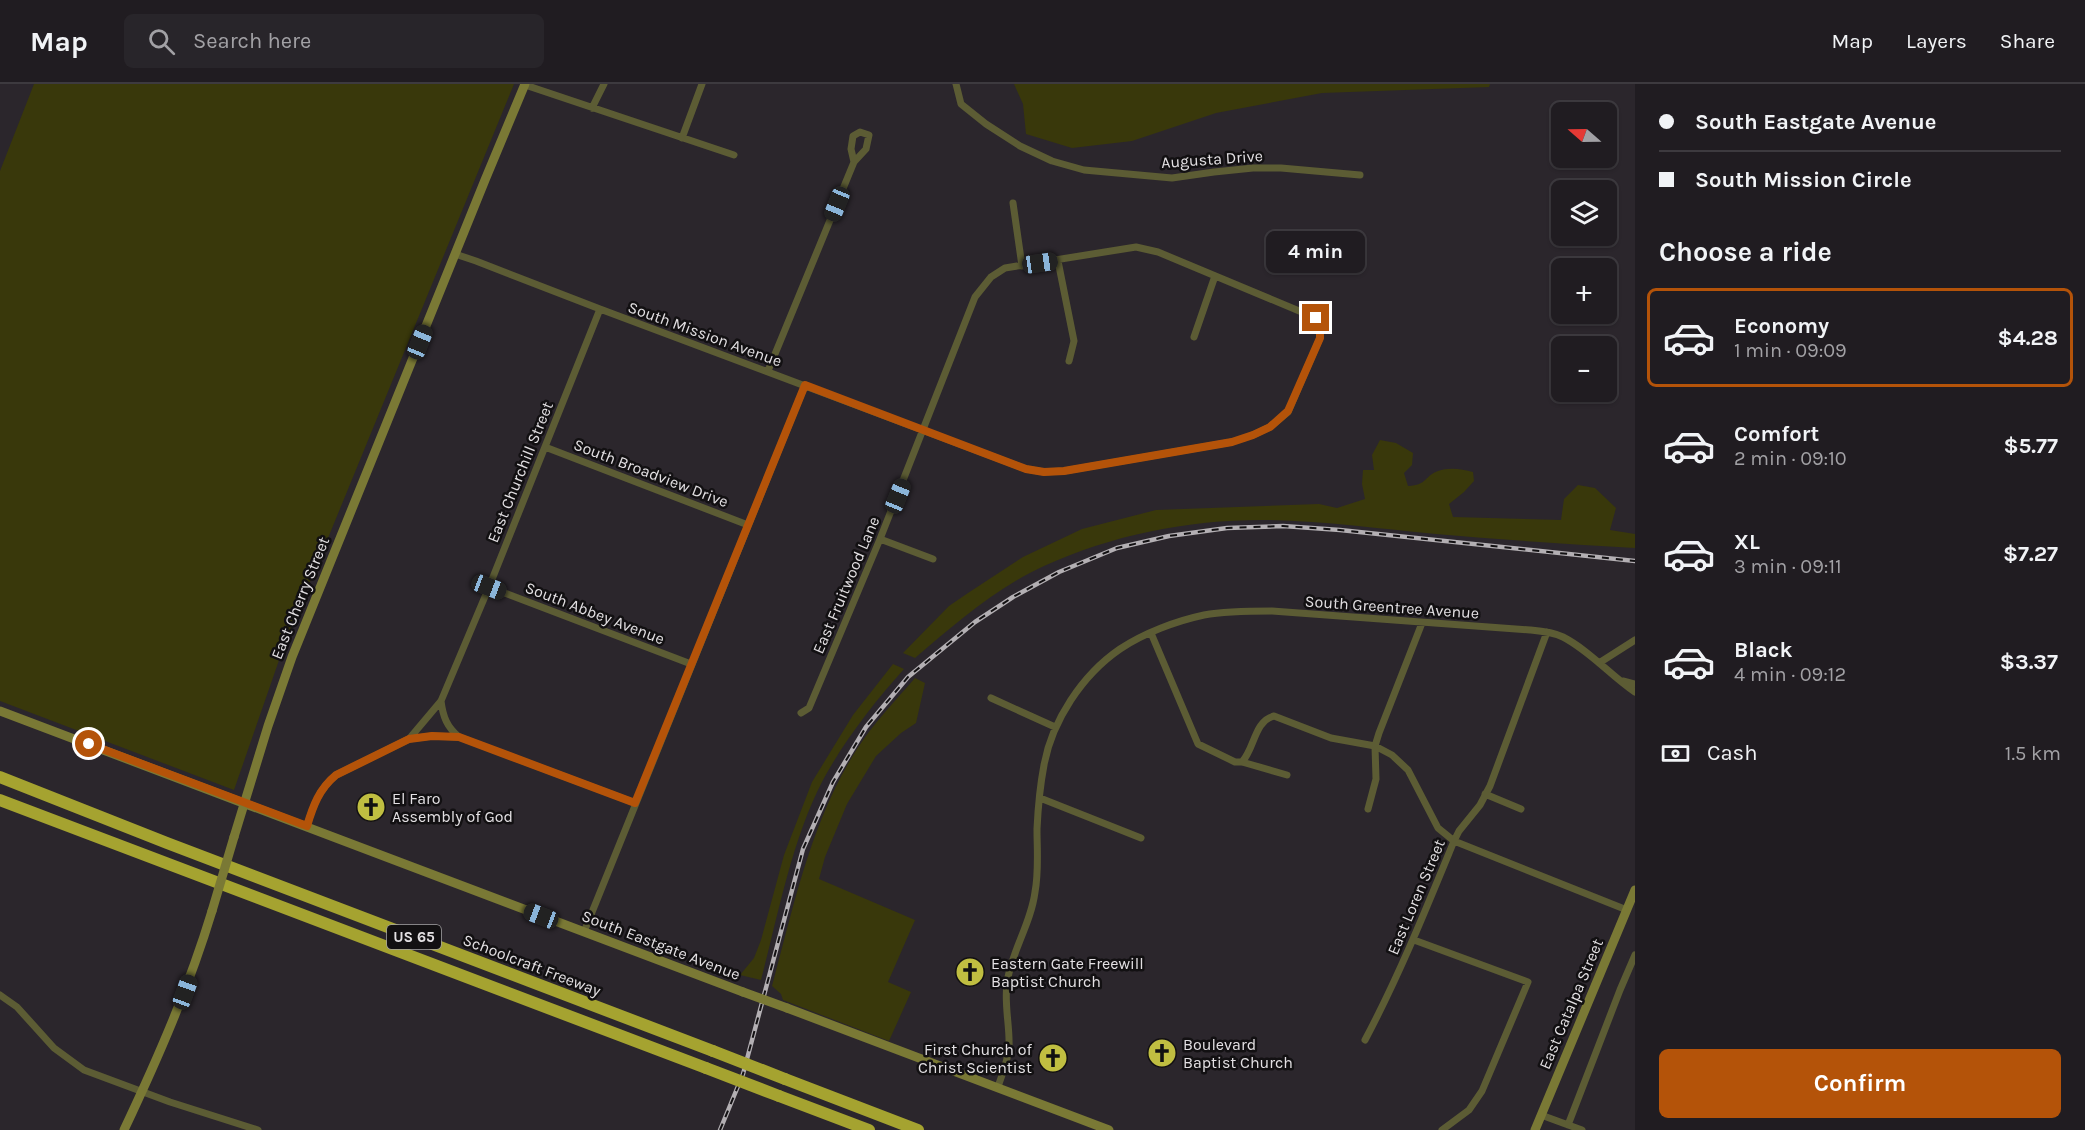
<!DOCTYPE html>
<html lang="en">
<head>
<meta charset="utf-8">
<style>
	body { margin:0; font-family:Karla,sans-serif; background:#28252a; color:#f1f3f6; height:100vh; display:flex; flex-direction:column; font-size:22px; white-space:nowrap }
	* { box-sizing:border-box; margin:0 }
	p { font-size:20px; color:#a2a1a5 }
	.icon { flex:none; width:33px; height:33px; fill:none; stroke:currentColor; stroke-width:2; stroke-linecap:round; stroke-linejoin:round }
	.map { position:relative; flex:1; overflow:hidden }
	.panel { display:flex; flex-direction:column; background:#201c21; width:450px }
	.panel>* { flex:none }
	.guide { display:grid; align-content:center; height:132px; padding:0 24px; background:#201c21 }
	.needle { width:39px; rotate:290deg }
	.tools { position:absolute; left:1551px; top:18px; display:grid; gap:12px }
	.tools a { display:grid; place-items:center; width:66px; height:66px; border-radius:9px; background:#201c21; box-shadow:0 2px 4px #0004,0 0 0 2px #3d3a3f; font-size:30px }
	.end { position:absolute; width:27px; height:27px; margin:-14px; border:8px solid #b45309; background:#fff; box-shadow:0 0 0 3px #fff }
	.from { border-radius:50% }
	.bubble { position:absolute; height:42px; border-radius:9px; background:#201c21; box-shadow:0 2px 4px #0004,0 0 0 2px #3d3a3f; font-size:20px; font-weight:700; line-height:42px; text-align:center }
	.car { position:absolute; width:18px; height:36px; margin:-18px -9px; border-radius:8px; box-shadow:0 0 4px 2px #0007; background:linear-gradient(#222 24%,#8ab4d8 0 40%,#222 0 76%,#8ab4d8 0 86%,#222 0) }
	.guide b { display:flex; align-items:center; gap:21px; height:57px; font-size:22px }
	.guide b+b { border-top:2px solid #3d3a3f }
	.guide i { width:15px; height:15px; background:#f1f3f6 }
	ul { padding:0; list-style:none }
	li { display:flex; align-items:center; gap:18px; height:99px; margin:0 12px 9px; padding:0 12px; border:3px solid transparent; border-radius:9px }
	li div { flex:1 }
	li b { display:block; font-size:22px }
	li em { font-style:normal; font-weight:700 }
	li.current { border-color:#b45309 }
	li>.icon { width:54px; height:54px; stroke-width:1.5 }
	h2 { padding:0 24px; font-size:27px; line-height:72px }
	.pay { display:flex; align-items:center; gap:15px; height:66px; padding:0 24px; font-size:22px }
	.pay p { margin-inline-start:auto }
	.primary-button { display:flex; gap:12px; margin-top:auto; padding:12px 24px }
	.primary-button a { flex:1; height:69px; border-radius:9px; background:#b45309; color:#fff; font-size:24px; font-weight:700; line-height:69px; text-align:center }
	header { display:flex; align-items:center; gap:36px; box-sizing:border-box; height:84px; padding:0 30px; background:#201c21; border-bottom:2px solid #3d3a3f }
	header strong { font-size:28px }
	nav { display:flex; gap:33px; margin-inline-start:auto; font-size:21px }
	.search { width:420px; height:54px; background:#28252a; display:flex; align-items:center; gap:15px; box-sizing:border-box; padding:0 21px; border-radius:9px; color:#a2a1a5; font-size:22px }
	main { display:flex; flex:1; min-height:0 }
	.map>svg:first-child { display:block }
	.green { fill:#39380b }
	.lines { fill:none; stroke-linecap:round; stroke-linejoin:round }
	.street { stroke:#5c5c34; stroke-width:7 }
	.secondary { stroke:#7a7935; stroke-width:9 }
	.highway { stroke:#a5a330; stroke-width:12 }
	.rail-casing { stroke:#b3afb3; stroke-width:4.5 }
	.rail { stroke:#121012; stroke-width:2; stroke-dasharray:7; stroke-linecap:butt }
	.secondary-bridge { stroke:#7a7935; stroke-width:9 }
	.highway-bridge { stroke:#a5a330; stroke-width:12 }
	.route { stroke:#b45309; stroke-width:8 }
	.labels { text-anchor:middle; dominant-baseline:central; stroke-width:5; stroke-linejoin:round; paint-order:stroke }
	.shield { fill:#121012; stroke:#a4a2a4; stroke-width:1.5 }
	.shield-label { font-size:15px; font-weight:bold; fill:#e3e0e3 }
	.street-label { font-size:16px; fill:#e3e0e3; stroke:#121012 }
	.poi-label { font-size:16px; fill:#e3e0e3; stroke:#121012; text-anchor:start }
</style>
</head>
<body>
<header>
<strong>Map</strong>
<div class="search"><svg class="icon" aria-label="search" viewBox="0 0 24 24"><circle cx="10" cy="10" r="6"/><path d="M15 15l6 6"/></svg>Search here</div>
<nav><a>Map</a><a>Layers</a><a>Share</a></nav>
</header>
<main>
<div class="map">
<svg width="1635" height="1046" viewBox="0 0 1635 1046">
	<rect width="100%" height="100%" fill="#2b262c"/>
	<path class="green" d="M34,0H514L285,559L234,706L0,617V87Z
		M1014,0H1490L1489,3L1322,9L1216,29L1132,57L1072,64L1026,50L1023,20Z
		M1380,356L1396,359L1413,369L1412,381L1404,389L1408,402C1428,401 1424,392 1438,387C1449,383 1462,385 1473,388L1474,397L1464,408L1449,420L1453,433L1561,436L1564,415L1578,401L1595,404L1616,424L1610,446L1635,450V464C1569,460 1502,456 1436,450C1381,445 1325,437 1269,436C1192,435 1114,450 1044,482C996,504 955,540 915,574L903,569L949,522L968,509L1023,473L1082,445L1156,426L1319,420L1337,424L1365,415L1362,400L1363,386H1374L1372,371Z
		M893,580L904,585C875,617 844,657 823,696C792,755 778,831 761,896L740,891L754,874L761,856L784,771L812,698L853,631Z
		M915,594L925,599L916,639L901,649L876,672L847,720L825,773L819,795L915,836L888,898L911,908L889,957L783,916L781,910L772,902C794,821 811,737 857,665C873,640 895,617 915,594Z"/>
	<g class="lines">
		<path class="street" d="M956,0L961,20L986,40L1020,62L1052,77L1084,86L1172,94L1214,88L1253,84H1281L1360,91
			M525,1L734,71
			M592,24L604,0
			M682,54L702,0
			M1013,119L1022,182
			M455,170L476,177L600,225L1026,385L1044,388L1064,387L1232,358L1253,351L1270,343L1288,328L1320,254V242L1316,234L1158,168L1136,163L1005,184L991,193L975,213L880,455L809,624L801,629
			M1058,177L1074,257L1069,277
			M1194,253L1215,192
			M768,287L854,78L851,65L853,52L860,48L869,51L866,65L854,78
			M545,363L748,441
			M880,455L933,475
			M489,503L691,580
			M1151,549L1198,660L1235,678H1242L1287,691
			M1599,579L1635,556
			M1623,597L1635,600
			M991,614L1055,643
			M441,617C443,633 447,643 459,653
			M409,655L432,652L459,653L635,719
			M1242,678C1255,664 1254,637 1274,632L1331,654L1375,662L1392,671L1408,686L1438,744L1454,757L1627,826
			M1485,710L1521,725
			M1040,714L1141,754
			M1368,725L1376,695L1375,662L1379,649L1422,539
			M307,742C313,722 319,705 336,691L409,655L441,617L489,503L600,225
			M584,848L805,301
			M1414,856L1528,898L1482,1007L1469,1026L1442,1046
			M0,911L17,923L54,964L84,986L170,1018L258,1046
			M1365,956C1399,892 1426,825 1454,757L1459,747L1480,721L1490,702L1547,548
			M998,1003C1002,990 1008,977 1009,963C1010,942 1004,921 1007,899C1011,868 1031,840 1035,808C1039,787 1037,766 1037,745C1038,724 1040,702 1044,681C1052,637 1082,591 1120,565C1144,549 1176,537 1204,531C1226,527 1249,527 1272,527L1530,546C1541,547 1553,548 1563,553C1590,567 1610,591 1635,608
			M1541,1031L1582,1046
			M1568,1041L1620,906L1635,871"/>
		<path class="secondary" d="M0,627L743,908
			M234,753L268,642L292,573L485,96L525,0
			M787,924L1109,1046
			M124,1046C158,974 189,903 212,827
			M1535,1046L1635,806"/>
		<path class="highway" d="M0,693L167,759L713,967
			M0,716L706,984
			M785,995L918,1046
			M779,1012L869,1046"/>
		<g class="rail-casing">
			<path id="rail" d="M720,1046L743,990L803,765L833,698L866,643L908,593L975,538L1013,513L1059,488L1117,464L1169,452L1227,444L1283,442L1340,446L1635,477"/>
		</g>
		<use href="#rail" class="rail"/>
		<path class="secondary-bridge" d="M212,827L234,753
			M743,908L787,924"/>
		<path class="highway-bridge" d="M713,967L785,995
			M706,984L779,1012"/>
	</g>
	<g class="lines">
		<path class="route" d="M89,660L307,742C313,722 319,705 336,691L409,655L432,652L459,653L635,719L805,301L1026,385L1044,388L1064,387L1232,358L1253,351L1270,343L1288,327L1320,254V242L1316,234"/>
	</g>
	<defs>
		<g id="church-disc" transform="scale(1.5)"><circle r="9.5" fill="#c0be41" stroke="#121012"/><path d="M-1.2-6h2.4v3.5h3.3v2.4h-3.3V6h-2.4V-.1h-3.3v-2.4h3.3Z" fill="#111"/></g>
	</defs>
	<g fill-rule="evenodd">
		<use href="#church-disc" x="371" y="723"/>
		<use href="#church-disc" x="970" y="888"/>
		<use href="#church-disc" x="1162" y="969"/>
		<use href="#church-disc" x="1053" y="974"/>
	</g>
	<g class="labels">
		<rect class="shield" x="387" y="841" width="54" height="24" rx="4.5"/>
		<g class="shield-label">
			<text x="414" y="853">US 65</text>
		</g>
		<g class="street-label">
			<text transform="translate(1212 75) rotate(-4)">Augusta Drive</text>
			<text transform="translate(705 250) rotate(20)">South Mission Avenue</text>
			<text transform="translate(520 388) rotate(-68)">East Churchill Street</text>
			<text transform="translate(651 389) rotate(21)">South Broadview Drive</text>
			<text transform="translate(846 501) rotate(-67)">East Fruitwood Lane</text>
			<text transform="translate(300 514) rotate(-68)">East Cherry Street</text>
			<text transform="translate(1392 523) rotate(4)">South Greentree Avenue</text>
			<text transform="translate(595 529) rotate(21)">South Abbey Avenue</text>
			<text transform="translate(1416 813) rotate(-67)">East Loren Street</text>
			<text transform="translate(661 861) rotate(21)">South Eastgate Avenue</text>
			<text transform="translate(532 881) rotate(21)">Schoolcraft Freeway</text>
			<text transform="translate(1571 920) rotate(-67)">East Catalpa Street</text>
		</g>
		<g class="poi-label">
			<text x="392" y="714">El Faro<tspan x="392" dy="18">Assembly of God</tspan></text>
			<text x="991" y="879">Eastern Gate Freewill<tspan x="991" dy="18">Baptist Church</tspan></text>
			<text x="1183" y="960">Boulevard<tspan x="1183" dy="18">Baptist Church</tspan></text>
			<text x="1032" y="965" text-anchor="end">First Church of<tspan x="1032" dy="18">Christ Scientist</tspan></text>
		</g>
	</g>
</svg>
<div class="tools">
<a><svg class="needle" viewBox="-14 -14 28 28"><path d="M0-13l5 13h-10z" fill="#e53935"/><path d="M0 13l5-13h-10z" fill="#a2a1a5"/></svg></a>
<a><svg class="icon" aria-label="layers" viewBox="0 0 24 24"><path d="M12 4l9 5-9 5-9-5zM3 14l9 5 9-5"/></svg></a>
<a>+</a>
<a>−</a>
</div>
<i class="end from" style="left:89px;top:660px"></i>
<i class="end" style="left:1316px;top:234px"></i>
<div class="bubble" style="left:1266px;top:147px;width:99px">4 min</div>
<i class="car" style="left:837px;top:120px;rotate:202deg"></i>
<i class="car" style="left:1040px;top:179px;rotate:82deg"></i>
<i class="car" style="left:420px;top:258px;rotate:22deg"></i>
<i class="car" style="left:898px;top:412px;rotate:22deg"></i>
<i class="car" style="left:489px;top:503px;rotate:111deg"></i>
<i class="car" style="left:541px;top:832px;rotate:291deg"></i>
<i class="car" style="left:185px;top:908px;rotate:20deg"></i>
</div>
<section class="panel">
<div class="guide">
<b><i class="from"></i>South Eastgate Avenue</b>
<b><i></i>South Mission Circle</b>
</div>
<h2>Choose a ride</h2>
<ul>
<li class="current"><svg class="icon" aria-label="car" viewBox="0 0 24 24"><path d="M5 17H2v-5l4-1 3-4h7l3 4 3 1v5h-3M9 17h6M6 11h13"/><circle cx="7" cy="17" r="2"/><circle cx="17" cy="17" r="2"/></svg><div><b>Economy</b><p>1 min · 09:09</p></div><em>$4.28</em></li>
<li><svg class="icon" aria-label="car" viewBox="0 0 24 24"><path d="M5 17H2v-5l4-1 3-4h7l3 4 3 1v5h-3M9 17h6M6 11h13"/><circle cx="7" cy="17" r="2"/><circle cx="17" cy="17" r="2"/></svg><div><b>Comfort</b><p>2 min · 09:10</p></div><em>$5.77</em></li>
<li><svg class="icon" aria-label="car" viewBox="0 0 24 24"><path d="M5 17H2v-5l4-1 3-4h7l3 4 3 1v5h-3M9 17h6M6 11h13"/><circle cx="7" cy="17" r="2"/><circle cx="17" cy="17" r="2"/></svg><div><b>XL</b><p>3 min · 09:11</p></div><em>$7.27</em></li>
<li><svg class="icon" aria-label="car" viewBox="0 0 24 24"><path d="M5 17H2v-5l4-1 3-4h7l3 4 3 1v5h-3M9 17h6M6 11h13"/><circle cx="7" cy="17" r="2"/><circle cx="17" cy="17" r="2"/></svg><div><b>Black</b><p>4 min · 09:12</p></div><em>$3.37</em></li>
</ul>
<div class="pay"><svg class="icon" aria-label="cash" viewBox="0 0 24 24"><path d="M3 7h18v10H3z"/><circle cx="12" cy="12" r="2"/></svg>Cash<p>1.5 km</p></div>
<div class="primary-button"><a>Confirm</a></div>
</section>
</main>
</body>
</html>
